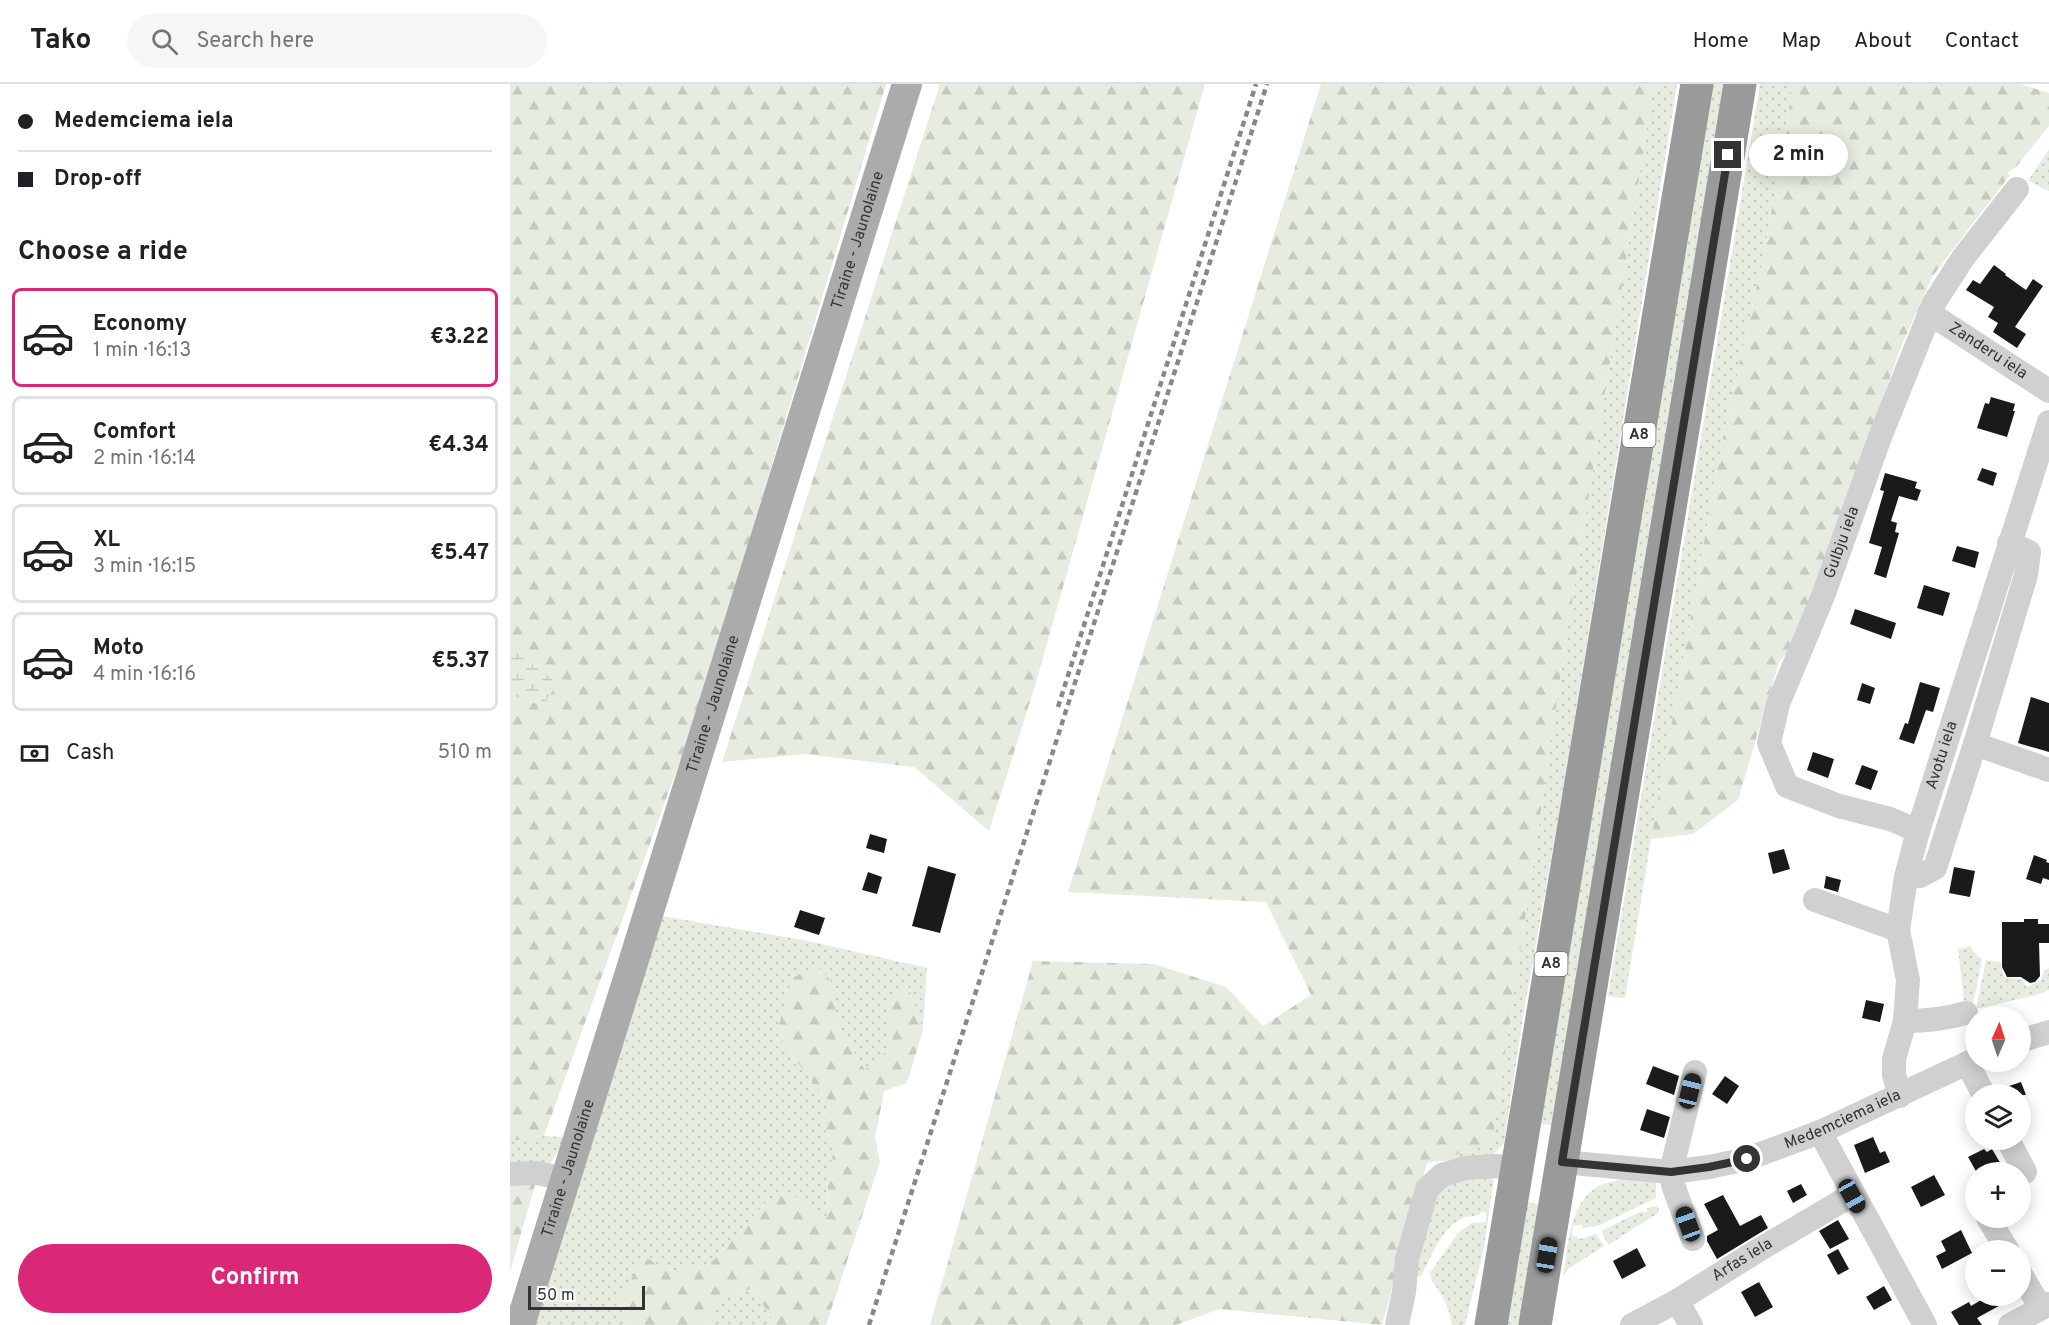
<!DOCTYPE html>
<html lang="en">
<head>
<meta charset="utf-8">
<style>
	body { margin:0; font-family:Overpass,sans-serif; background:#f6f6f6; color:#202124; height:100vh; display:flex; flex-direction:column; font-size:22px; white-space:nowrap }
	* { box-sizing:border-box; margin:0 }
	p { font-size:20px; color:#757577 }
	.icon { flex:none; width:33px; height:33px; fill:none; stroke:currentColor; stroke-width:2; stroke-linecap:round; stroke-linejoin:round }
	.map { position:relative; flex:1; overflow:hidden }
	.drawer { display:flex; flex-direction:column; background:#fff; width:510px }
	.drawer>* { flex:none }
	.banner { display:grid; align-content:center; height:132px; padding:0 18px; background:#fff }
	.needle { width:39px; rotate:3deg }
	.fabs { position:absolute; left:1455px; top:922px; display:grid; gap:12px }
	.fabs a { display:grid; place-items:center; width:66px; height:66px; border-radius:50%; background:#fff; box-shadow:0 3px 15px #0003; font-size:30px }
	.scale { position:absolute; left:18px; bottom:15px; width:117px; box-sizing:border-box; padding-left:6px; border:3px solid #333; border-top:0; font-size:16px; line-height:21px; white-space:nowrap; color:#333; -webkit-text-stroke:4px #fff; paint-order:stroke }
	.end { position:absolute; width:27px; height:27px; margin:-14px; border:8px solid #333; background:#fff; box-shadow:0 0 0 3px #fff }
	.from { border-radius:50% }
	.bubble { position:absolute; height:42px; border-radius:21px; background:#fff; box-shadow:0 3px 15px #0003; font-size:20px; font-weight:700; line-height:42px; text-align:center }
	.car { position:absolute; width:18px; height:36px; margin:-18px -9px; border-radius:8px; box-shadow:0 0 4px 2px #0007; background:linear-gradient(#222 24%,#8ab4d8 0 40%,#222 0 76%,#8ab4d8 0 86%,#222 0) }
	.banner b { display:flex; align-items:center; gap:21px; height:57px; font-size:22px }
	.banner b+b { border-top:2px solid #e0e0e0 }
	.banner i { width:15px; height:15px; background:#202124 }
	ul { padding:0; list-style:none }
	li { display:flex; align-items:center; gap:18px; height:99px; margin:0 12px 9px; padding:0 6px; border:3px solid #e0e0e0; border-radius:9px }
	li div { flex:1 }
	li b { display:block; font-size:22px }
	li em { font-style:normal; font-weight:700 }
	li.active { border-color:#db2777 }
	li>.icon { width:54px; height:54px; stroke-width:1.5 }
	h2 { padding:0 18px; font-size:27px; line-height:72px }
	.pay { display:flex; align-items:center; gap:15px; height:66px; padding:0 18px; font-size:22px }
	.pay p { margin-inline-start:auto }
	.button { display:flex; gap:12px; margin-top:auto; padding:12px 18px }
	.button a { flex:1; height:69px; border-radius:36px; background:#db2777; color:#fff; font-size:24px; font-weight:700; line-height:69px; text-align:center }
	header { display:flex; align-items:center; gap:36px; box-sizing:border-box; height:84px; padding:0 30px; background:#fff; border-bottom:2px solid #e0e0e0 }
	header strong { font-size:28px }
	nav { display:flex; gap:33px; margin-inline-start:auto; font-size:21px }
	.search { width:420px; height:54px; background:#f6f6f6; display:flex; align-items:center; gap:15px; box-sizing:border-box; padding:0 21px; border-radius:33px; color:#757577; font-size:22px }
	main { display:flex; flex:1; min-height:0 }
	.map>svg:first-child { display:block }
	.grass { fill:url(#grass-dots) }
	.forest { fill:url(#forest-firs) }
	.wetland { fill:url(#wetland-marsh) }
	.building { fill:#1a1a1a }
	.lines { fill:none; stroke-linecap:round; stroke-linejoin:round }
	.minor { stroke:#d0d0d0; stroke-width:24 }
	.major { stroke:#ababab; stroke-width:30 }
	.highway { stroke:#9a9a9a; stroke-width:33 }
	.rail { stroke:#888; stroke-width:4.5; stroke-dasharray:6 4.5; stroke-linecap:butt }
	.route { stroke:#333; stroke-width:8 }
	.labels { text-anchor:middle; dominant-baseline:central; stroke-width:6; stroke-linejoin:round; paint-order:stroke }
	.shield { fill:#fff; stroke:#707070; stroke-width:1.5 }
	.shield-label { font-size:15px; font-weight:bold; fill:#333 }
	.street-label { font-size:16px; fill:#333; stroke:#fff }
</style>
</head>
<body>
<header>
<strong>Tako</strong>
<div class="search"><svg class="icon" aria-label="search" viewBox="0 0 24 24"><circle cx="10" cy="10" r="6"/><path d="M15 15l6 6"/></svg>Search here</div>
<nav><a>Home</a><a>Map</a><a>About</a><a>Contact</a></nav>
</header>
<main>
<section class="drawer">
<div class="banner">
<b><i class="from"></i>Medemciema iela</b>
<b><i></i>Drop-off</b>
</div>
<h2>Choose a ride</h2>
<ul>
<li class="active"><svg class="icon" aria-label="car" viewBox="0 0 24 24"><path d="M5 17H2v-5l4-1 3-4h7l3 4 3 1v5h-3M9 17h6M6 11h13"/><circle cx="7" cy="17" r="2"/><circle cx="17" cy="17" r="2"/></svg><div><b>Economy</b><p>1 min · 16:13</p></div><em>€3.22</em></li>
<li><svg class="icon" aria-label="car" viewBox="0 0 24 24"><path d="M5 17H2v-5l4-1 3-4h7l3 4 3 1v5h-3M9 17h6M6 11h13"/><circle cx="7" cy="17" r="2"/><circle cx="17" cy="17" r="2"/></svg><div><b>Comfort</b><p>2 min · 16:14</p></div><em>€4.34</em></li>
<li><svg class="icon" aria-label="car" viewBox="0 0 24 24"><path d="M5 17H2v-5l4-1 3-4h7l3 4 3 1v5h-3M9 17h6M6 11h13"/><circle cx="7" cy="17" r="2"/><circle cx="17" cy="17" r="2"/></svg><div><b>XL</b><p>3 min · 16:15</p></div><em>€5.47</em></li>
<li><svg class="icon" aria-label="car" viewBox="0 0 24 24"><path d="M5 17H2v-5l4-1 3-4h7l3 4 3 1v5h-3M9 17h6M6 11h13"/><circle cx="7" cy="17" r="2"/><circle cx="17" cy="17" r="2"/></svg><div><b>Moto</b><p>4 min · 16:16</p></div><em>€5.37</em></li>
</ul>
<div class="pay"><svg class="icon" aria-label="cash" viewBox="0 0 24 24"><path d="M3 7h18v10H3z"/><circle cx="12" cy="12" r="2"/></svg>Cash<p>510 m</p></div>
<div class="button"><a>Confirm</a></div>
</section>
<div class="map">
<svg width="1539" height="1241" viewBox="0 0 1539 1241">
	<defs>
		<pattern id="grass-dots" width="8" height="8" patternUnits="userSpaceOnUse" patternTransform="scale(1.5)"><rect width="8" height="8" fill="#e6ecdf"/><path d="M2 2h.1M6 6h.1" fill="none" stroke="#c6cbc0" stroke-width="1.8" stroke-linecap="round"/></pattern>
		<pattern id="forest-firs" width="22" height="20" patternUnits="userSpaceOnUse" patternTransform="scale(1.5)"><rect width="22" height="20" fill="#e6ecdf"/><path d="M5 1l3.5 6h-7zM16 11l3.5 6h-7z" fill="#c6cbc0"/></pattern>
		<pattern id="wetland-marsh" width="20" height="14" patternUnits="userSpaceOnUse" patternTransform="scale(1.5)"><rect width="20" height="14" fill="#e6ecdf"/><path d="M1 5h8M5 5V1M11 12h8M15 12V8" fill="none" stroke="#c6cbc0"/></pattern>
	</defs>
	<rect width="100%" height="100%" fill="#fff"/>
	<path class="grass" d="M1144,0H1167L1051,720L1014,926L994,1059L982,1072L917,1078L982,1060L1054,569Z
		M1199,0H1217L1042,1041L1033,1040L1028,1037Z
		M1250,0H1283L1255,165L1211,363L1141,755L1115,914L1098,912Z
		M1539,65V107L1518,97Z
		M152,832L298,857L417,884L413,946L397,899L379,914L381,964L355,987L329,944L320,896L267,948L290,982L320,1019L313,1040L324,1063L318,1101L317,1134L258,1116L199,1181L158,1187L135,1173L109,1217L117,1241H22Z
		M1461,862L1463,867L1472,876L1462,925L1455,926L1448,865Z
		M1476,876L1490,878L1494,893L1512,895L1517,903L1531,896L1534,886L1539,884V906L1526,911L1466,925Z
		M34,1052L53,1053L50,1065L38,1082L0,1086V1057Z
		M984,1093L974,1163L955,1241H942C940,1228 936,1218 929,1207C925,1200 921,1198 920,1189L948,1149L962,1139L976,1138V1129L971,1127L970,1131C965,1132 960,1132 955,1133C933,1141 922,1171 912,1191L908,1193H902L925,1109L943,1094Z
		M1146,1095V1114L1090,1141L1073,1144L1072,1141L1063,1142L1062,1151L1070,1155L1086,1150L1094,1162L1058,1185L1053,1193C1059,1158 1059,1105 1104,1097C1117,1094 1132,1095 1146,1095Z
		M1015,1117L1033,1122L1014,1241H994Z
		M1146,1122L1149,1125L1148,1129L1098,1161L1092,1148L1093,1146L1132,1127L1134,1129L1138,1127L1137,1124Z
		M242,1204L266,1241H197L212,1216Z"/>
	<path class="forest" d="M0,0H376L189,624L34,1052L0,1057Z
		M430,0H695L525,602L479,747L404,683L295,670L212,678Z
		M811,0H1144L1054,569L982,1060L917,1079L872,1241L709,1225L666,1241H420L523,877L644,880L716,903L753,942L801,911L756,818L558,808Z
		M1283,0H1510L1539,9V42L1506,83L1498,88L1497,89L1500,91L1422,193L1390,265L1317,477L1298,543L1269,578L1228,716L1183,750L1141,755L1211,363L1255,165Z
		M307,882L320,896L329,944L355,986L380,964L379,914L397,899L413,946L397,999L374,1007L365,1054L370,1078L316,1241H266L242,1204L212,1216L197,1241H117L109,1217L134,1172L158,1187L199,1181L258,1116L276,1107L317,1133L318,1101L324,1063L313,1040L320,1019L290,982L267,948L282,894Z
		M0,1101H25L0,1188Z"/>
	<path class="wetland" d="M0,563L48,600L32,622L0,611Z"/>
	<path class="building" d="M1484,181L1496,190L1495,191L1516,206L1523,195L1533,202L1505,243L1516,250L1507,264L1483,248L1488,239L1478,233L1484,223L1456,206L1463,196L1470,200Z
		M1481,313L1505,320L1503,327H1505L1497,353L1467,344L1475,319L1479,320Z
		M1472,384L1487,389L1483,402L1467,396Z
		M1375,389L1407,398L1405,404L1411,406L1407,417L1389,412L1381,437L1387,439L1385,448L1389,449L1376,494L1364,490L1372,463L1359,459L1374,407L1370,406Z
		M1447,462L1469,468L1465,484L1442,477Z
		M1414,501L1440,509L1433,532L1407,524Z
		M1345,525L1386,539L1381,555L1340,540Z
		M1410,598L1430,604L1423,628L1416,626L1404,660L1389,655L1395,639L1398,640Z
		M1352,599L1365,604L1360,620L1347,616Z
		M1521,613L1539,619V668L1508,659Z
		M1303,668L1324,675L1318,694L1297,686Z
		M1352,681L1368,687L1361,706L1345,700Z
		M360,750L377,755L374,769L356,764Z
		M1274,765L1280,785L1263,790L1258,769Z
		M1524,771L1537,776L1536,778L1539,779V796L1533,794L1531,800L1516,795Z
		M418,782L446,790L430,849L402,842Z
		M1444,783L1465,787L1460,813L1439,809Z
		M358,788L372,793L367,810L352,806Z
		M1316,792L1331,796L1328,808L1314,804Z
		M290,826L315,834L309,851L284,843Z
		M1514,835H1528V840H1539V859H1529L1530,892L1525,898L1520,899L1511,893H1497L1492,883V838H1514Z
		M1356,916L1374,920L1370,938L1352,934Z
		M1143,982L1169,992L1164,1011L1136,1000Z
		M1215,992L1229,1002L1217,1020L1202,1010Z
		M1511,998L1516,1011H1488L1487,1006Z
		M1137,1025L1160,1033L1154,1054L1130,1046Z
		M1363,1053L1370,1069L1375,1067L1380,1078L1355,1089L1344,1061Z
		M1474,1065L1477,1068L1482,1065L1492,1082L1478,1089H1467L1458,1073Z
		M1424,1091L1435,1111L1411,1123L1401,1103Z
		M1291,1100L1297,1111L1283,1119L1277,1107Z
		M1213,1111L1230,1142L1251,1131L1258,1144L1207,1175L1197,1157V1152L1208,1146L1194,1120Z
		M1328,1136L1339,1155L1320,1165L1309,1147Z
		M1451,1146L1462,1169L1432,1185L1426,1172L1436,1167L1431,1157Z
		M1127,1164L1136,1182L1112,1195L1103,1177Z
		M1328,1165L1339,1185L1328,1191L1317,1171Z
		M1249,1198L1263,1223L1245,1233L1231,1208Z
		M1374,1202L1382,1216L1364,1226L1356,1213Z
		M1478,1212H1507L1467,1234L1472,1241H1449L1441,1228L1459,1218L1461,1222Z"/>
	<g class="lines">
		<g class="minor">
			<path id="s1" d="M1419,229L1539,307"/>
			<path d="M1465,660L1539,686"/>
			<path id="s2" d="M1408,747L1380,735L1329,722L1277,702L1259,659L1268,620L1313,512L1370,353L1424,219L1453,174L1507,105"/>
			<path d="M1396,793L1410,792L1425,784L1465,660L1516,491L1519,468L1499,459"/>
			<path d="M1305,816L1388,846"/>
			<path d="M1395,937C1417,937 1435,935 1456,929"/>
			<path d="M1510,957L1539,948"/>
			<path d="M1457,979L1474,1011"/>
			<path id="s3" d="M1390,1012L1384,991V975L1395,937L1398,896L1388,846L1396,793L1408,747L1539,338"/>
			<path d="M1310,1048L1415,1241"/>
			<path d="M1498,1056L1515,1088"/>
			<path id="s4" d="M1052,1078L1161,1088L1199,1083L1237,1075L1310,1048L1466,975"/>
			<path d="M0,1090L27,1089L57,1095"/>
			<path d="M1478,1134L1498,1167"/>
			<path d="M1183,1155L1163,1101L1161,1088L1185,988"/>
			<path d="M1510,1189L1531,1224"/>
			<path d="M1167,1217L1181,1241"/>
			<path d="M887,1241L894,1208L897,1175L917,1105L932,1091L955,1084L986,1082L1007,1084"/>
			<path id="s5" d="M1122,1241L1167,1217L1247,1167L1342,1111"/>
			<path d="M1500,1241L1539,1220"/>
		</g>
		<path class="major" id="s6" d="M10,1241L397,0"/>
		<path class="highway" d="M981,1241L1187,0
			M1025,1241L1230,0"/>
		<path class="rail" d="M548,623L746,0
			M359,1241L757,0"/>
	</g>
	<g class="lines">
		<path class="route" d="M1218,71L1052,1078L1161,1088L1199,1083L1237,1075"/>
	</g>
	<g class="labels">
		<g class="shield">
			<rect x="1112.5" y="339" width="33" height="24" rx="4.5"/>
			<rect x="1024.5" y="868" width="33" height="24" rx="4.5"/>
		</g>
		<g class="shield-label">
			<text x="1129" y="351">A8</text>
			<text x="1041" y="880">A8</text>
		</g>
		<g class="street-label">
			<text stroke="none"><textPath href="#s6" startOffset="1136">Tīraine - Jaunolaine</textPath></text>
			<text stroke="none"><textPath href="#s1" startOffset="70">Zanderu iela</textPath></text>
			<text stroke="none"><textPath href="#s2" startOffset="399">Gulbju iela</textPath></text>
			<text stroke="none"><textPath href="#s6" startOffset="650">Tīraine - Jaunolaine</textPath></text>
			<text stroke="none"><textPath href="#s3" startOffset="350">Avotu iela</textPath></text>
			<text stroke="none"><textPath href="#s4" startOffset="290">Medemciema iela</textPath></text>
			<text stroke="none"><textPath href="#s6" startOffset="164">Tīraine - Jaunolaine</textPath></text>
			<text stroke="none"><textPath href="#s5" startOffset="128">Arfas iela</textPath></text>
		</g>
	</g>
</svg>
<div class="fabs">
<a><svg class="needle" viewBox="-14 -14 28 28"><path d="M0-13l5 13h-10z" fill="#e53935"/><path d="M0 13l5-13h-10z" fill="#757577"/></svg></a>
<a><svg class="icon" aria-label="layers" viewBox="0 0 24 24"><path d="M12 4l9 5-9 5-9-5zM3 14l9 5 9-5"/></svg></a>
<a>+</a>
<a>−</a>
</div>
<div class="scale">50 m</div>
<i class="end from" style="left:1237px;top:1075px"></i>
<i class="end" style="left:1218px;top:71px"></i>
<div class="bubble" style="left:1239px;top:50px;width:99px">2 min</div>
<i class="car" style="left:1180px;top:1007px;rotate:14deg"></i>
<i class="car" style="left:1342px;top:1112px;rotate:151deg"></i>
<i class="car" style="left:1178px;top:1140px;rotate:340deg"></i>
<i class="car" style="left:1037px;top:1171px;rotate:9deg"></i>
</div>
</main>
</body>
</html>
